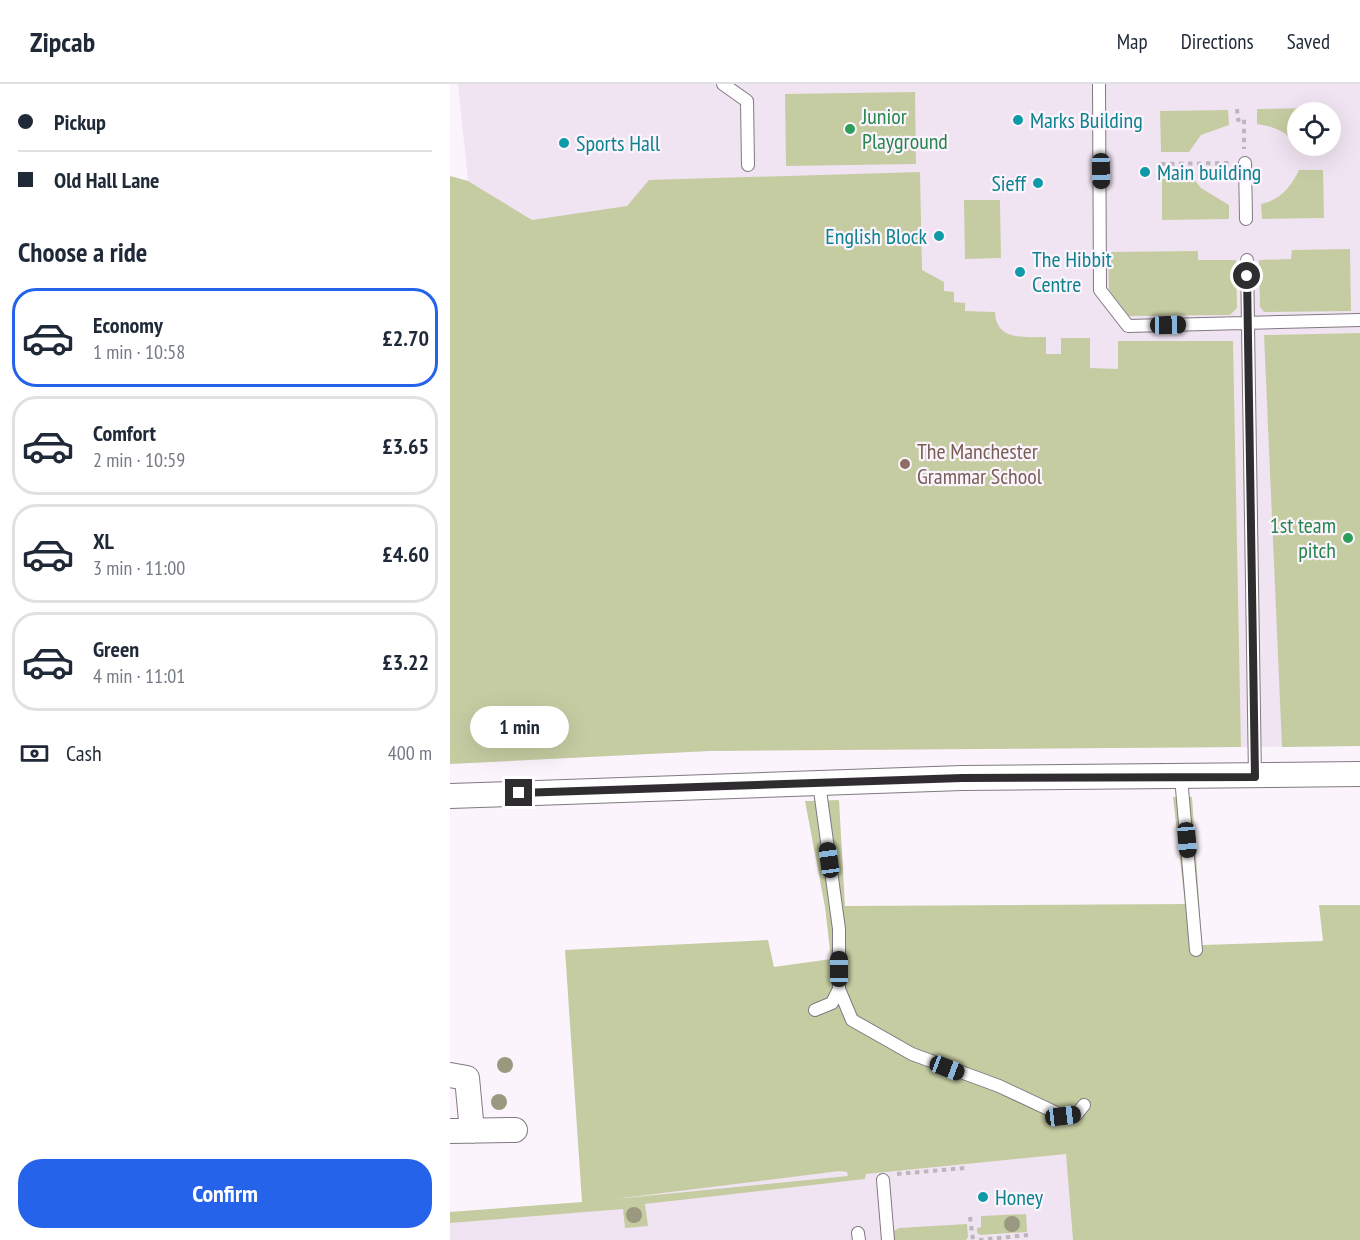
<!DOCTYPE html>
<html lang="en">
<head>
<meta charset="utf-8">
<style>
	body { margin:0; font-family:"PT Sans Narrow",sans-serif; background:#f2f2f3; color:#1f2937; height:100vh; display:flex; flex-direction:column; font-size:22px; white-space:nowrap }
	* { box-sizing:border-box; margin:0 }
	p { font-size:20px; color:#747a83 }
	.icon { flex:none; width:33px; height:33px; fill:none; stroke:currentColor; stroke-width:2; stroke-linecap:round; stroke-linejoin:round }
	.map { position:relative; flex:1; overflow:hidden }
	.sheet { display:flex; flex-direction:column; background:#fff; width:450px }
	.sheet>* { flex:none }
	.top-card { display:grid; align-content:center; height:132px; padding:0 18px; background:#fff }
	.tools { position:absolute; left:837px; top:18px; display:grid; gap:12px }
	.tools a { display:grid; place-items:center; width:54px; height:54px; border-radius:50%; background:#fff; box-shadow:0 6px 24px #0002; font-size:30px }
	.end { position:absolute; width:27px; height:27px; margin:-14px; border:8px solid #302d30; background:#fff; box-shadow:0 0 0 3px #fff }
	.from { border-radius:50% }
	.bubble { position:absolute; height:42px; border-radius:21px; background:#fff; box-shadow:0 6px 24px #0002; font-size:20px; font-weight:700; line-height:42px; text-align:center }
	.car { position:absolute; width:18px; height:36px; margin:-18px -9px; border-radius:8px; box-shadow:0 0 4px 2px #0007; background:linear-gradient(#222 24%,#8ab4d8 0 40%,#222 0 76%,#8ab4d8 0 86%,#222 0) }
	.top-card b { display:flex; align-items:center; gap:21px; height:57px; font-size:22px }
	.top-card b+b { border-top:2px solid #e0e1e3 }
	.top-card i { width:15px; height:15px; background:#1f2937 }
	ul { padding:0; list-style:none }
	li { display:flex; align-items:center; gap:18px; height:99px; margin:0 12px 9px; padding:0 6px; border:3px solid #e0e1e3; border-radius:24px }
	li div { flex:1 }
	li b { display:block; font-size:22px }
	li em { font-style:normal; font-weight:700 }
	li.current { border-color:#2563eb }
	li>.icon { width:54px; height:54px; stroke-width:1.5 }
	h2 { padding:0 18px; font-size:27px; line-height:72px }
	.pay { display:flex; align-items:center; gap:15px; height:66px; padding:0 18px; font-size:22px }
	.pay p { margin-inline-start:auto }
	.primary-button { display:flex; gap:12px; margin-top:auto; padding:12px 18px }
	.primary-button a { flex:1; height:69px; border-radius:24px; background:#2563eb; color:#fff; font-size:24px; font-weight:700; line-height:69px; text-align:center }
	header { display:flex; align-items:center; gap:36px; box-sizing:border-box; height:84px; padding:0 30px; background:#fff; border-bottom:2px solid #e0e1e3 }
	header strong { font-size:28px }
	nav { display:flex; gap:33px; margin-inline-start:auto; font-size:21px }
	main { display:flex; flex:1; min-height:0 }
	.map>svg:first-child { display:block }
	.built { fill:#f1e4f2; fill-rule:evenodd }
	.green { fill:#c6cca2; fill-rule:evenodd }
	.lines { fill:none; stroke-linecap:round; stroke-linejoin:round }
	.service-casing { stroke:#817981; stroke-width:14 }
	.minor-casing { stroke:#817981; stroke-width:26 }
	.path { stroke:#bcb6bd; stroke-width:4; stroke-dasharray:4.5 4.5; stroke-linecap:butt }
	.service { stroke:#fff; stroke-width:12 }
	.minor { stroke:#fff; stroke-width:24 }
	.tree { fill:#9a9980 }
	.route { stroke:#302d30; stroke-width:8 }
	.culture-dot { fill:#0f9aa8; stroke:#fcf4fd; stroke-width:2 }
	.leisure-dot { fill:#2e9e5b; stroke:#fcf4fd; stroke-width:2 }
	.education-dot { fill:#8d6e63; stroke:#fcf4fd; stroke-width:2 }
	.labels { text-anchor:middle; dominant-baseline:central; stroke-width:4.5; stroke-linejoin:round; paint-order:stroke }
	.leisure-label { font-size:22px; fill:#27864d; stroke:#fcf4fd; text-anchor:start }
	.culture-label { font-size:22px; fill:#0d838f; stroke:#fcf4fd; text-anchor:start }
	.education-label { font-size:22px; fill:#785e54; stroke:#fcf4fd; text-anchor:start }
</style>
</head>
<body>
<header>
<strong>Zipcab</strong>
<nav><a>Map</a><a>Directions</a><a>Saved</a></nav>
</header>
<main>
<section class="sheet">
<div class="top-card">
<b><i class="from"></i>Pickup</b>
<b><i></i>Old Hall Lane</b>
</div>
<h2>Choose a ride</h2>
<ul>
<li class="current"><svg class="icon" aria-label="car" viewBox="0 0 24 24"><path d="M5 17H2v-5l4-1 3-4h7l3 4 3 1v5h-3M9 17h6M6 11h13"/><circle cx="7" cy="17" r="2"/><circle cx="17" cy="17" r="2"/></svg><div><b>Economy</b><p>1 min · 10:58</p></div><em>£2.70</em></li>
<li><svg class="icon" aria-label="car" viewBox="0 0 24 24"><path d="M5 17H2v-5l4-1 3-4h7l3 4 3 1v5h-3M9 17h6M6 11h13"/><circle cx="7" cy="17" r="2"/><circle cx="17" cy="17" r="2"/></svg><div><b>Comfort</b><p>2 min · 10:59</p></div><em>£3.65</em></li>
<li><svg class="icon" aria-label="car" viewBox="0 0 24 24"><path d="M5 17H2v-5l4-1 3-4h7l3 4 3 1v5h-3M9 17h6M6 11h13"/><circle cx="7" cy="17" r="2"/><circle cx="17" cy="17" r="2"/></svg><div><b>XL</b><p>3 min · 11:00</p></div><em>£4.60</em></li>
<li><svg class="icon" aria-label="car" viewBox="0 0 24 24"><path d="M5 17H2v-5l4-1 3-4h7l3 4 3 1v5h-3M9 17h6M6 11h13"/><circle cx="7" cy="17" r="2"/><circle cx="17" cy="17" r="2"/></svg><div><b>Green</b><p>4 min · 11:01</p></div><em>£3.22</em></li>
</ul>
<div class="pay"><svg class="icon" aria-label="cash" viewBox="0 0 24 24"><path d="M3 7h18v10H3z"/><circle cx="12" cy="12" r="2"/></svg>Cash<p>400 m</p></div>
<div class="primary-button"><a>Confirm</a></div>
</section>
<div class="map">
<svg width="910" height="1156" viewBox="0 0 910 1156">
	<rect width="100%" height="100%" fill="#fcf4fd"/>
	<path class="built" d="M8,0H910V662L259,667L0,680V92L18,97ZM848,28H880V62H848Z
		M628,1057L639,1156H0V1128L132,1119Z"/>
	<path class="green" d="M465,8L466,80L336,82L335,10Z
		M872,24V28H848V62H873V65H849C838,48 827,43 807,40V25Z
		M778,26L779,41L751,51L739,68H711L710,27Z
		M849,86H873L874,134L812,135L811,120C830,116 841,103 849,86Z
		M470,88L472,186L494,198V207L504,208V218L515,219V227L545,228C546,257 574,253 596,253V270H611V254H640V284L668,285V257H783L791,663L259,667L0,680V92L18,97L82,136L177,122L199,96Z
		M712,89H739L751,104L779,121V135L712,136Z
		M550,116L551,174L515,175L514,116Z
		M900,165L901,227L814,228L810,223L809,176L841,175L842,166Z
		M748,167V176H786L787,224L780,231L679,232L659,206L658,168Z
		M910,249V662L832,663L814,251Z
		M723,713H742L752,861L873,857L869,821H910V1156H623L616,1070L416,1090L415,1095L195,1120L198,1142L175,1144L173,1125L0,1139V1128L132,1118L115,866L318,856L324,883L381,875L375,823L355,717L389,716L395,822L735,820ZM390,1087L397,1088L398,1092L165,1115Z
		M576,1130L577,1148L530,1151L527,1149V1144L531,1143V1132Z
		M517,1140L518,1153L516,1156H443L444,1147L449,1144Z"/>
	<g class="lines">
		<g class="service-casing">
			<path id="service" d="M273,0L297,17L298,81
				M649,0L650,206L678,242L910,236
				M795,79L796,135
				M797,176L805,693
				M731,693L746,866
				M369,699L389,845V905L402,936L462,970L549,1002L613,1032L626,1031L634,1021
				M365,926L382,919L389,905
				M433,1096L438,1156
				M408,1149L409,1156"/>
		</g>
		<g class="minor-casing">
			<path id="minor" d="M0,712L512,694L910,690
				M0,991L17,994L22,1047
				M0,1047L65,1046"/>
		</g>
		<path class="path" d="M787,25L788,36L794,35V65
			M711,80L780,79
			M447,1090L515,1084
			M520,1133L523,1156
			M529,1156L578,1151"/>
		<use href="#service" class="service"/>
		<use href="#minor" class="minor"/>
	</g>
	<g class="tree">
		<circle cx="55" cy="981" r="8"/>
		<circle cx="49" cy="1018" r="8"/>
		<circle cx="184" cy="1131" r="8"/>
		<circle cx="562" cy="1140" r="8"/>
	</g>
	<g class="lines">
		<path class="route" d="M69,709L512,694L805,693L797,192"/>
	</g>
	<g class="culture-dot">
		<circle cx="568" cy="36" r="6"/>
		<circle cx="114" cy="59" r="6"/>
		<circle cx="695" cy="88" r="6"/>
		<circle cx="588" cy="99" r="6"/>
		<circle cx="489" cy="152" r="6"/>
		<circle cx="570" cy="188" r="6"/>
		<circle cx="533" cy="1113" r="6"/>
	</g>
	<g class="leisure-dot">
		<circle cx="400" cy="45" r="6"/>
		<circle cx="898" cy="454" r="6"/>
	</g>
	<circle class="education-dot" cx="455" cy="380" r="6"/>
	<g class="labels">
		<g class="leisure-label">
			<text x="412" y="32">Junior<tspan x="412" dy="25">Playground</tspan></text>
			<text x="886" y="441" text-anchor="end">1st team<tspan x="886" dy="25">pitch</tspan></text>
		</g>
		<g class="culture-label">
			<text x="580" y="36">Marks Building</text>
			<text x="126" y="59">Sports Hall</text>
			<text x="707" y="88">Main building</text>
			<text x="576" y="99" text-anchor="end">Sieff</text>
			<text x="477" y="152" text-anchor="end">English Block</text>
			<text x="582" y="175">The Hibbit<tspan x="582" dy="25">Centre</tspan></text>
			<text x="545" y="1113">Honey</text>
		</g>
		<g class="education-label">
			<text x="467" y="367">The Manchester<tspan x="467" dy="25">Grammar School</tspan></text>
		</g>
	</g>
</svg>
<div class="tools">
<a><svg class="icon" aria-label="locate" viewBox="0 0 24 24"><circle cx="12" cy="12" r="6"/><path d="M12 2v4M12 18v4M2 12h4M18 12h4"/></svg></a>
</div>
<i class="end from" style="left:797px;top:192px"></i>
<i class="end" style="left:69px;top:709px"></i>
<div class="bubble" style="left:20px;top:622px;width:99px">1 min</div>
<i class="car" style="left:651px;top:87px;rotate:179deg"></i>
<i class="car" style="left:718px;top:241px;rotate:89deg"></i>
<i class="car" style="left:737px;top:756px;rotate:175deg"></i>
<i class="car" style="left:379px;top:776px;rotate:352deg"></i>
<i class="car" style="left:389px;top:885px;rotate:0deg"></i>
<i class="car" style="left:497px;top:984px;rotate:111deg"></i>
<i class="car" style="left:613px;top:1032px;rotate:83deg"></i>
</div>
</main>
</body>
</html>
